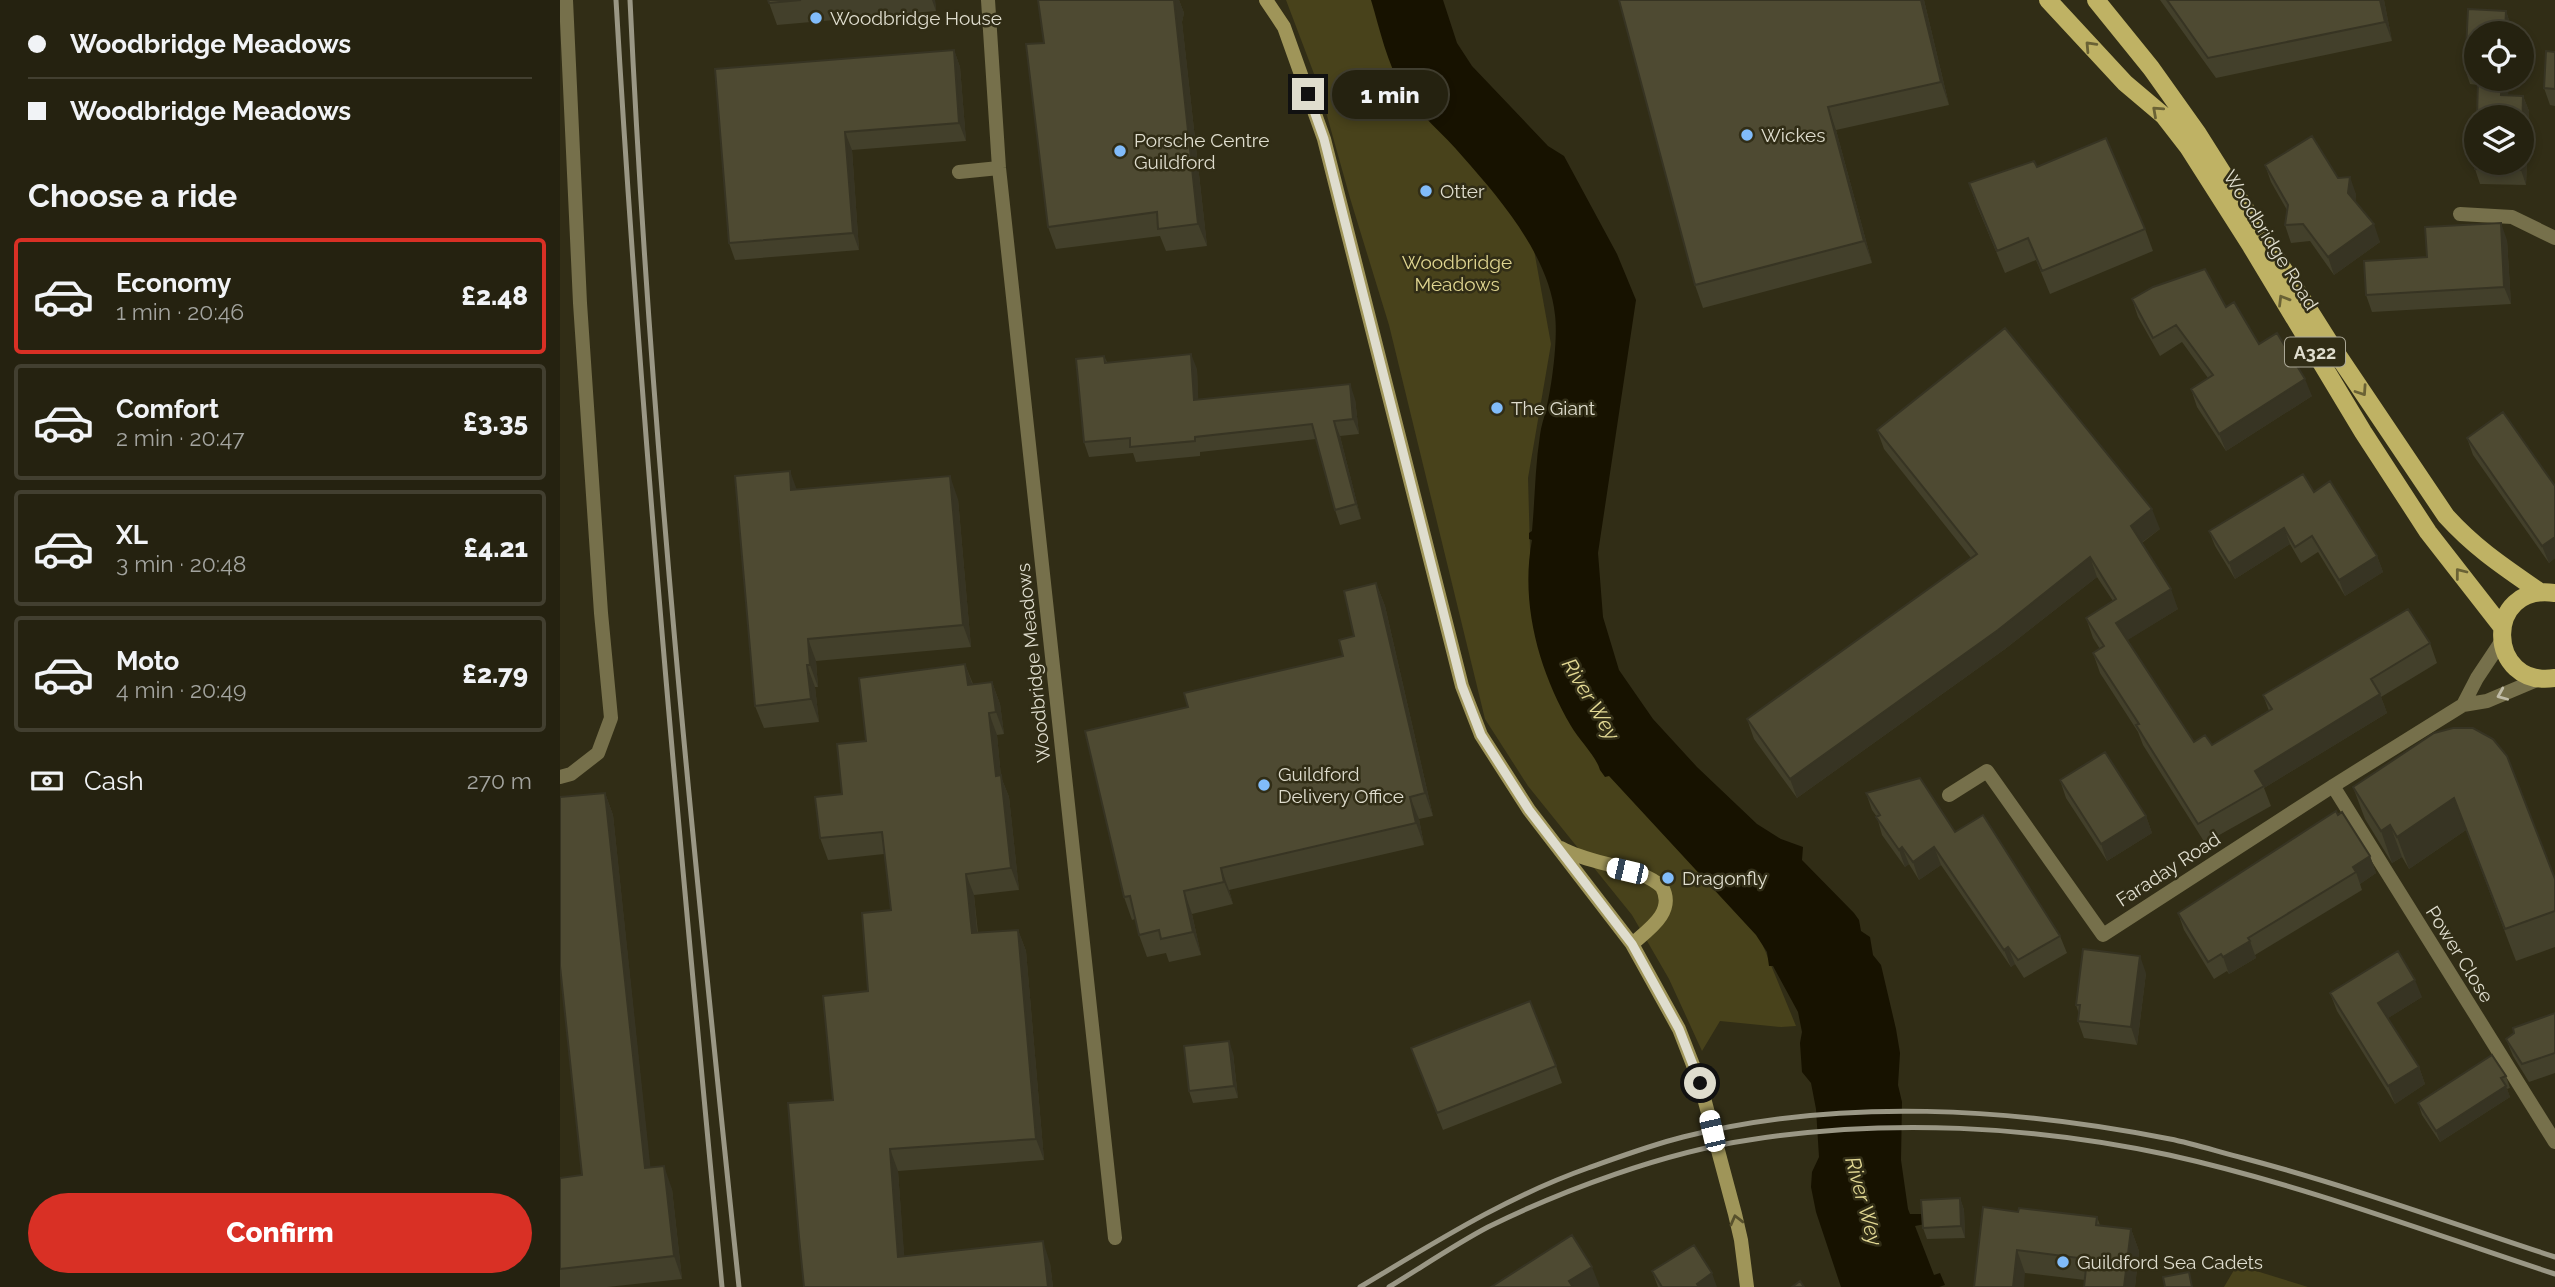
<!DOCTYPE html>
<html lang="en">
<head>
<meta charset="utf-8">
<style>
	body { margin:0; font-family:Raleway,sans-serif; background:#312f1e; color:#f1f3f6; height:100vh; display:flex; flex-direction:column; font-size:26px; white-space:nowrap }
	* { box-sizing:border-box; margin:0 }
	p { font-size:23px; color:#a3a49f }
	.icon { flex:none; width:38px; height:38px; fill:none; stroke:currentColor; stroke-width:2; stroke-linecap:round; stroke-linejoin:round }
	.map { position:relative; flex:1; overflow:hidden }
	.side { display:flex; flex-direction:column; background:#252210; width:560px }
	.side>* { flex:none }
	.hud { display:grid; align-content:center; height:154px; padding:0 28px; background:#252210 }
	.buttons { position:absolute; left:1904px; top:21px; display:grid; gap:14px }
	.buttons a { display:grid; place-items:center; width:70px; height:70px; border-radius:50%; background:#252210; box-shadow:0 4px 10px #0003,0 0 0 2px #423f30; font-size:35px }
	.end { position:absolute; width:32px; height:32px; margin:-16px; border:9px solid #dfddce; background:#111; box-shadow:0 0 0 4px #111 }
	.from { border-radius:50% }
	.bubble { position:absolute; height:49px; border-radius:24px; background:#252210; box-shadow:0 4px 10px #0003,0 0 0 2px #423f30; font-size:23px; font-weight:800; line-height:49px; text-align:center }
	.car { position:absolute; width:21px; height:42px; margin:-21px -10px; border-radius:9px; box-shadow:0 0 5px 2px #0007; background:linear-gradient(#fff 24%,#345 0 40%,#fff 0 76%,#345 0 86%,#fff 0) }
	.hud b { display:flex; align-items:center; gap:24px; height:66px; font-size:26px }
	.hud b+b { border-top:2px solid #423f30 }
	.hud i { width:18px; height:18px; background:#f1f3f6 }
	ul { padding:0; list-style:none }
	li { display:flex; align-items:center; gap:21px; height:116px; margin:0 14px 10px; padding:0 14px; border:4px solid #423f30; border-radius:7px }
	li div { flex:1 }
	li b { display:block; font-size:26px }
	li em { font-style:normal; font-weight:800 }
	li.current { border-color:#d93025 }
	li>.icon { width:63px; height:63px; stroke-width:1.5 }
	h2 { padding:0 28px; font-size:32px; line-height:84px }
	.pay { display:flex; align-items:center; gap:18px; height:77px; padding:0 28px; font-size:26px }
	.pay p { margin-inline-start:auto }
	.button { display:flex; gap:14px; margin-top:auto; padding:14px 28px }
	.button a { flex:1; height:80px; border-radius:42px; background:#d93025; color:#fff; font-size:28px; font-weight:800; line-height:80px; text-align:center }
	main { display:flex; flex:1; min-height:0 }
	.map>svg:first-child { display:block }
	.green { fill:#48421b }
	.water { fill:#171200 }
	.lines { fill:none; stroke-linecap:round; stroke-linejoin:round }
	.street { stroke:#76704b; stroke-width:14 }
	.secondary { stroke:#9f9559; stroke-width:14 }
	.primary { stroke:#bfb264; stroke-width:18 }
	.rail { stroke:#9a9785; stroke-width:5 }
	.wall { fill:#43402b }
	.shaded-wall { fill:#373423 }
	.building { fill:#4e4a32; stroke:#373423; stroke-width:2 }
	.oneway { stroke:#6a6235 }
	.oneway2 { stroke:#c0bca7 }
	.oneway3 { stroke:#58512d }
	.route { stroke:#dfddce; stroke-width:9 }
	.poi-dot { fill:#81bcfa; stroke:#312d16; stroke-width:2.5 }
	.labels { text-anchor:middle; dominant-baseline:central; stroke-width:5; stroke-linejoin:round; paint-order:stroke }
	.shield { fill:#312d16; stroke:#aba897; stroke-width:2 }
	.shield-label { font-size:18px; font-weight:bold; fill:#dfddce }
	.poi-label { font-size:19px; fill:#dfddce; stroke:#312d16; text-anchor:start }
	.street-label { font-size:19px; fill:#dfddce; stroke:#312d16 }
	.park-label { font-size:19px; fill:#e0d691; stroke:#312d16 }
	.water-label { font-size:21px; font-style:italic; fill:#e2d893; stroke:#312d16 }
</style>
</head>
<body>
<main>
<section class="side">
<div class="hud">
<b><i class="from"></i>Woodbridge Meadows</b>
<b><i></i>Woodbridge Meadows</b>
</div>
<h2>Choose a ride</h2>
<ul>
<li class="current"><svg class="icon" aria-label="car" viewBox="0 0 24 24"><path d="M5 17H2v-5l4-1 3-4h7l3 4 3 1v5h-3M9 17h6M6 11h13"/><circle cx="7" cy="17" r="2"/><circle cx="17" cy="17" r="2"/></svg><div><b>Economy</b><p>1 min · 20:46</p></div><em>£2.48</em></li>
<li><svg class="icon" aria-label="car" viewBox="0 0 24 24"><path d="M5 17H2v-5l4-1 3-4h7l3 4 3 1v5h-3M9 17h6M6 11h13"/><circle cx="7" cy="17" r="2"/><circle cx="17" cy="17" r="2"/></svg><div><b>Comfort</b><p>2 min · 20:47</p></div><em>£3.35</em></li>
<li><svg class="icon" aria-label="car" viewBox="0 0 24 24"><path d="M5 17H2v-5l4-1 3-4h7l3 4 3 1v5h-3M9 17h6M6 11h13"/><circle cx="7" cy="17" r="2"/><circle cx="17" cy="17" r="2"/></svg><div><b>XL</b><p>3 min · 20:48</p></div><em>£4.21</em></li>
<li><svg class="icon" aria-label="car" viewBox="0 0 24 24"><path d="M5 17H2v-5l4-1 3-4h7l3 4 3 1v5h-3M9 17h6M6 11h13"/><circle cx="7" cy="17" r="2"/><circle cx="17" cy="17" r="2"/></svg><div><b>Moto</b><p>4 min · 20:49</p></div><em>£2.79</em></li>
</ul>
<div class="pay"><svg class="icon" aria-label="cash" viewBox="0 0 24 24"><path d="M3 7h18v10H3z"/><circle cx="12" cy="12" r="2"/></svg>Cash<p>270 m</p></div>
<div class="button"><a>Confirm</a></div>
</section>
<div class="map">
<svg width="1995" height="1287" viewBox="0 0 1995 1287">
	<rect width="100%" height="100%" fill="#312d16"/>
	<path class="green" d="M726,0H816L972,239L991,344L968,478L971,585L1199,936L1236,1026L1221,1027L1160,1021L1142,1051L1109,979L1072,915L968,786L925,719L829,325L790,198L759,87Z
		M1677,1265L1748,1287H1664Z"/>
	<path class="water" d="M811,0H883L897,43L912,66L988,146L1004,156L1057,254L1076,300L1038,553L1043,617L1059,670L1093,719L1137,767L1197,824L1221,839L1243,847L1242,860L1294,913L1299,920L1301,931L1310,937L1313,955L1321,965L1336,1029L1340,1053L1338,1085L1342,1102L1341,1160L1348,1209L1350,1214H1365V1224L1355,1226L1374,1275L1380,1273L1385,1285L1379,1287H1281L1256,1212L1251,1187L1252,1172L1259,1157L1256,1109L1251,1083L1242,1072L1240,1043L1242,1032L1238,1012L1213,966H1209L1207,952L1196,935L1049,776L1045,777L1040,770C1036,756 1019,740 1011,726C979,671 960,604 972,540L969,539V533L972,531C975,499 975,467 980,435C981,426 984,418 986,410C992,386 998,338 995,315C989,256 941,200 903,157C884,134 859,115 843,90C827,63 820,30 811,0Z"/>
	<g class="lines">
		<path class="street" d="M428,0L439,168L555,1238
			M399,172L439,168
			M1900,214L1952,217L1995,238
			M1903,705L1917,678L1941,642
			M0,777L11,774L38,753L51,718L41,613L20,303L6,0
			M1773,786L1995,1142
			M1389,795L1427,771L1543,935L1773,786L1903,705L1927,701L1979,679"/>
		<path class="secondary" d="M706,0L724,27L764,139L902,686L921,735L969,810L1072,944L1119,1029L1140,1083L1175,1214L1181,1240L1187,1287
			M1001,848C1031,865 1080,866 1102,887C1116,912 1088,930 1072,944"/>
		<path class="primary" d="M1488,0L1565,83L1604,116L1628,147L1691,246L1803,432L1868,532L1942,627
			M1536,0L1591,68L1638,134L1773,348L1886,516C1916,549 1944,567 1980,592
			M1995,593C1923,582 1926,689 1995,678"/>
		<path class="rail" d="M56,0C81,430 121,859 162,1287
			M70,0C90,430 134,859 179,1287
			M800,1287C874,1243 946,1197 1028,1168C1059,1157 1091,1145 1123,1137C1279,1097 1454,1108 1610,1139C1635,1144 1659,1152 1683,1158C1789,1186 1891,1223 1995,1257
			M829,1287C862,1267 894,1245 928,1227C1003,1190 1106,1152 1189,1140C1327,1118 1473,1126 1609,1155C1740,1184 1867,1232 1995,1274"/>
	</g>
	<path class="wall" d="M208,0H375L376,11L217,25Z
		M478,0H619L624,13L622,22L647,246L606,251L600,236L496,249L488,227L484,43Z
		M1059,0H1364L1389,105L1276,130L1312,263L1143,308L1135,285Z
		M1600,0H1824L1832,41L1656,78Z
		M1908,9L1946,11L1951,26V33H1916V79H1949L1948,96H1963L1969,111L1966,185L1920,184L1915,169L1916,129V163H1962V117H1917L1918,85L1910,84L1905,69Z
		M394,50L400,67L406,141L292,150L299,250L175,260L169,243L155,69Z
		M1995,52V106L1990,105L1984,88Z
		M1705,165L1778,178L1796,194L1795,202L1820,242L1774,275L1750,241L1731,243L1725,225L1727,210L1711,182Z
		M1477,167L1585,229L1593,251L1490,294L1476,260L1445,273L1417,206L1409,183Z
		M1947,240L1951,304L1812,312L1806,295L1867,257Z
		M1572,299L1666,307L1699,344L1752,396L1666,451L1637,407L1631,389L1648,378L1622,342L1600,356L1578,317Z
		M544,356L547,362L637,369L638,399H795L799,434L780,436L801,519L780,525L775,510L756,439L640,452V456L576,462L573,453L529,457L524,442Z
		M1317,430L1600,529L1582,543L1618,609L1567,640L1634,742L1652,745L1709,711L1703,695L1870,643L1877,663L1821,697L1827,713L1704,788L1711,806L1645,843L1583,745L1578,732L1540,673L1533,653L1540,649L1533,638L1526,618L1553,601L1537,577L1445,649L1237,798L1194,739L1187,719L1411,558L1324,449Z
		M1907,438L1995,486V558L1989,563L1913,455Z
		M236,490L398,499L411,647L256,661L258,687H255L259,722L204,728L195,706Z
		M1754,492L1817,556L1823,572L1785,596L1758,552L1741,563L1730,544L1675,579L1655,546L1649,531Z
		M816,583L825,606L873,816L859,819L864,845L669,890L673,904L632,914L641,955L609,962L606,953L587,957L579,935L575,919L572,920L564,897L783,656L794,636Z
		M405,664L413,684L432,682L440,704L444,734L437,735L441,777L449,797L459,890L414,895L418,933L458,930L466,951L484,1160L338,1171L344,1257L490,1263L493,1287H244L273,1100L308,991L331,910L324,854L268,860L260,838L282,794Z
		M1947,756L1995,879V947L1956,961L1906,830L1849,869L1842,857L1832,863L1805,819L1793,787Z
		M1500,780L1586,816L1592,833L1547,861L1506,798Z
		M45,793L53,815L90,1168L112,1189L122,1279L47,1287H0V1178L22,1175Z
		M1306,793L1395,832L1500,936L1507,953L1464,978L1455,964L1451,967L1381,865L1359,880L1349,864L1345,867L1322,835L1317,817L1312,810Z
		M1810,856L1816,873L1800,884L1802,890L1695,955L1696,958L1669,974L1667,971L1654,979L1624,930L1618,913Z
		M1586,973L1577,1045L1524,1038L1518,1021L1519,1014L1516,1005Z
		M1770,993L1862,997L1828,1018L1859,1067L1865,1084L1835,1104L1777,1011Z
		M1995,1013V1073L1969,1082L1953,1056L1946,1039Z
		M851,1048L996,1066L1002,1083L883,1130Z
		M673,1053L678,1098L633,1103L629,1091Z
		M1946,1076L1950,1088L1947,1089L1950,1097L1880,1142L1862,1115L1858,1103Z
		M1400,1198L1404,1210L1405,1238L1367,1239L1363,1228Z
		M1458,1212L1537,1217L1540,1225L1571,1229L1579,1251L1575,1287H1524L1525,1280L1465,1273L1414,1287Z
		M1092,1271L1157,1287H1098Z"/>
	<path class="shaded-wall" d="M372,0H375L376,11Z
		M614,0H619L624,13L622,22L647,246L638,224Z
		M1361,0H1364L1389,105L1381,82Z
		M1820,0H1824L1832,41L1825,22Z
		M1946,11L1951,26V33H1945Z
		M394,50L400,67L406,141L399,123Z
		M1942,79H1949L1947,110L1941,95Z
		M1963,96L1969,111L1966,185L1961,170Z
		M1268,107L1276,130L1312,263L1304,241Z
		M285,132L292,150L299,250L293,233Z
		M1790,177L1796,194L1795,210L1788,193Z
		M1941,223L1947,240L1951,304L1944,287Z
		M1814,224L1820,242L1774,275L1768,257Z
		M631,354L637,369L639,415L634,400Z
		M1745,379L1752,396L1666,451L1659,434Z
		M790,384L795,399L799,434L793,419Z
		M774,421L780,436L801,519L796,504Z
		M230,471L238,493L231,490Z
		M390,476L398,499L411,647L403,625Z
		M1592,509L1600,529L1578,545L1571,526Z
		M1724,528L1730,544L1675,579L1669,563Z
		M1995,537V558L1989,563L1982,546Z
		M1817,556L1823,572L1785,596L1779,580Z
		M1530,557L1537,577L1445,649L1237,798L1230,779Z
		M816,583L825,606L873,816L865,793Z
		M1611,589L1618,609L1563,643L1556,623Z
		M248,639L256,661L258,687L250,665Z
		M405,664L413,686L408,685Z
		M247,665L255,687L259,722L251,699Z
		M432,682L440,704L444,734L436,712Z
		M1820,694L1827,713L1704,788L1695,771Z
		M429,713L437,735L441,777L449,797L459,890L451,868L436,776Z
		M45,793L53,815L93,1191L85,1168Z
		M850,797L859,819L864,845L856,823Z
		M1894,798L1906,830L1849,869L1837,837Z
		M1586,816L1592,833L1547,861L1541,844Z
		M1830,825L1842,857L1832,863L1821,831Z
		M1342,847L1349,864L1345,867L1339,850Z
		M1374,847L1381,865L1359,880L1353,862Z
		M1810,856L1816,873L1800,884L1796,872L1793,867Z
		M661,868L669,890L673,904L664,882Z
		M406,874L414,895L419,955L412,933Z
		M624,891L632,914L641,955L633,932Z
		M458,930L466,951L484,1160L476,1139Z
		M1690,941L1696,958L1669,974L1663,957Z
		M1448,947L1455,964L1451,967L1444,950Z
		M1580,956L1586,973L1577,1045L1571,1027Z
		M1855,980L1862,997L1825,1020L1818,1003Z
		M669,1041L673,1053L678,1098L674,1086Z
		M1859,1067L1865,1084L1835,1104L1828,1086Z
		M1946,1086L1950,1097L1880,1142L1876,1131Z
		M330,1149L338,1171L346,1279L338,1257Z
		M104,1166L112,1189L122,1279L114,1256Z
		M1400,1198L1404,1210L1405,1238L1401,1226Z
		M1571,1229L1579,1251L1575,1287H1564Z
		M483,1241L490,1263L493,1287H488Z
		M1457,1250L1465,1273L1464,1287H1453Z
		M1032,1267L1040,1287H1012L1009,1281Z
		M1152,1273L1157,1287H1138L1137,1284Z"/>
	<path class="building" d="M208,0H241L209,3Z
		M478,0H614L638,224L598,229L597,212L488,227L466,44L484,43Z
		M1059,0H1361L1381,82L1268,107L1304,241L1135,285Z
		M1607,0H1820L1825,22L1648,58Z
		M1908,9L1946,11L1945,33H1916V70L1905,69Z
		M394,50L399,123L285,132L293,233L169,243L155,69Z
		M1986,51L1995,52V89L1984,88Z
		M1918,79H1942L1941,95L1963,96L1962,140V117H1917Z
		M1916,129V163H1961V170L1915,169Z
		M1752,136L1778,178L1790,177L1788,193L1814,224L1768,257L1743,224L1725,225L1728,205L1705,165Z
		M1546,138L1585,229L1482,271L1468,238L1437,251L1409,183L1474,161L1477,167Z
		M1941,223L1944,287L1806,295L1804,261L1867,257L1865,227Z
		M1645,269L1666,307L1674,302L1699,344L1717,333L1745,379L1659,434L1631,389L1653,375L1616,325L1593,338L1572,299L1593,287Z
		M1445,328L1592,509L1571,526L1611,589L1556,623L1634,742L1645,735L1652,745L1712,709L1703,695L1848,609L1870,643L1811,679L1820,694L1695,771L1704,786L1638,824L1576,725L1579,724L1533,653L1544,646L1526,618L1556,599L1530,557L1438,630L1230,779L1187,719L1417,554L1317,430Z
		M631,354L634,400L790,384L793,419L774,421L796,504L775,510L752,424L635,437V441L570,447V438L524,442L516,359L544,356L545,363Z
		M1943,412L1995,486V537L1982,546L1907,438Z
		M230,471L231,490L390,476L403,625L248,639L250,665H247L251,699L195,706L175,476Z
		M1743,474L1754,492L1770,481L1817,556L1779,580L1752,536L1735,547L1724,528L1669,563L1649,531Z
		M816,583L865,793L850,797L856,823L661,868L664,882L624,891L633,932L601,939L599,930L579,935L570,896L564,897L525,731L628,707L624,693L783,656L779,640L794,636L784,591Z
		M405,664L408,685L432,682L436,712L429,713L436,776L441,775L451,868L406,874L412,933L458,930L476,1139L330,1149L338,1257L483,1241L488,1287H244L239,1237L228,1103L273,1100L263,996L308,991L302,913L331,910L322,832L260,838L255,797L282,794L277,744L306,741L299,678Z
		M1893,728H1913L1933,739L1947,756L1995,879V911L1945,929L1894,798L1837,837L1830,825L1821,831L1793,787L1874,733Z
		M1545,752L1586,816L1541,844L1500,780Z
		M1360,778L1395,832L1423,815L1500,936L1458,960L1448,947L1444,950L1374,847L1353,862L1342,847L1339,850L1316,817L1320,815L1306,793Z
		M45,793L85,1168L104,1166L114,1256L0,1269V1178L22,1175L0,966V797Z
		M1776,811L1778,815L1782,812L1810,856L1793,867L1796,872L1688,938L1690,941L1663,957L1661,954L1648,962L1618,913Z
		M1523,949L1580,956L1571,1027L1518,1021L1520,1005H1516Z
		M1838,951L1855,980L1818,1003L1859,1067L1828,1086L1770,993Z
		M970,1001L996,1066L877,1113L851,1048Z
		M1995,1013V1053L1962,1064L1946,1039L1954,1033L1953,1028Z
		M669,1041L674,1086L629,1091L624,1046Z
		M1932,1055L1946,1076L1941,1078L1946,1086L1876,1131L1858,1103Z
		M1400,1198L1401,1226L1363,1228L1361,1200Z
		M1423,1207L1458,1212L1459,1208L1537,1217L1536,1225L1571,1229L1564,1287H1524L1527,1259L1457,1250L1453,1287H1414Z
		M1012,1235L1032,1267L1009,1281L1013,1287H931Z
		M1134,1245L1152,1273L1137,1284L1139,1287H1102L1092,1271Z
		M1629,1272L1632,1287H1605L1603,1277Z
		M1240,1281L1244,1287H1232Z"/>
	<defs><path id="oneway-chevron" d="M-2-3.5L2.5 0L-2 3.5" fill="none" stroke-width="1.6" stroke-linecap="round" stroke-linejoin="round" transform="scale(1.75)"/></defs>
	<g class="oneway">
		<use href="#oneway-chevron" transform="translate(1530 46) rotate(-133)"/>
		<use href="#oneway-chevron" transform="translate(1597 111) rotate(-138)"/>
		<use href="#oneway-chevron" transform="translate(1723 300) rotate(-121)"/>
		<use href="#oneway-chevron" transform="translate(1802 391) rotate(56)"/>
		<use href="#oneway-chevron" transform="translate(1900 573) rotate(-128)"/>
	</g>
	<use class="oneway2" href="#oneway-chevron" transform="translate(1942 695) rotate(157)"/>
	<use class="oneway3" href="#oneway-chevron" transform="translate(1176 1220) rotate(-104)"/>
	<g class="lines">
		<path class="route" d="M748,94L764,139L902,686L921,735L969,810L1072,944L1119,1029L1140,1083"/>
	</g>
	<g class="poi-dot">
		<circle cx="256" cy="18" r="7"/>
		<circle cx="1187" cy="135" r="7"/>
		<circle cx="560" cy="151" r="7"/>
		<circle cx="866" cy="191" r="7"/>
		<circle cx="937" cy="408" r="7"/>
		<circle cx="704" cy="785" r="7"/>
		<circle cx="1108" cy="878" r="7"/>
		<circle cx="1503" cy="1262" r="7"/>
	</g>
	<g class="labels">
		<rect class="shield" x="1725" y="337.5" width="60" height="29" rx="5"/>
		<g class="shield-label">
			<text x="1755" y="352">A322</text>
		</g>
		<g class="poi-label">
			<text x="270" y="18">Woodbridge House</text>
			<text x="1201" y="135">Wickes</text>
			<text x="574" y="140">Porsche Centre<tspan x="574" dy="22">Guildford</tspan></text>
			<text x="880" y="191">Otter</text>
			<text x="951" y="408">The Giant</text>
			<text x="718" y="774">Guildford<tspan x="718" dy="22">Delivery Office</tspan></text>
			<text x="1122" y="878">Dragonfly</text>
			<text x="1517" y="1262">Guildford Sea Cadets</text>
		</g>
		<g class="street-label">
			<text transform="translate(1711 240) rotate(58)">Woodbridge Road</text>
			<text transform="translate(473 663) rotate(-96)">Woodbridge Meadows</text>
			<text transform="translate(1608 869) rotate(-33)">Faraday Road</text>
			<text transform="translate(1900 954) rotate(58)">Power Close</text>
		</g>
		<g class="park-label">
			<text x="897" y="262">Woodbridge<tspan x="897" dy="22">Meadows</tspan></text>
		</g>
		<g class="water-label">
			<text transform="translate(1031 699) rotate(59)">River Wey</text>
			<text transform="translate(1304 1201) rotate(75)">River Wey</text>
		</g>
	</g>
</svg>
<div class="buttons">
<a><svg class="icon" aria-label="locate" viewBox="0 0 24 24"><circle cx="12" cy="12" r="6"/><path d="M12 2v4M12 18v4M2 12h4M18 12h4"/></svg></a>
<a><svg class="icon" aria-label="layers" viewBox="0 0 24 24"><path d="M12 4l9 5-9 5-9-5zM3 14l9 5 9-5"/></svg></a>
</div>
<i class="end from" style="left:1140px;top:1083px"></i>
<i class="end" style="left:748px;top:94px"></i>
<div class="bubble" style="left:772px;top:70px;width:116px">1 min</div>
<i class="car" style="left:1067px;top:871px;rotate:283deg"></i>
<i class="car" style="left:1152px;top:1131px;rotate:347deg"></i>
</div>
</main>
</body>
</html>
